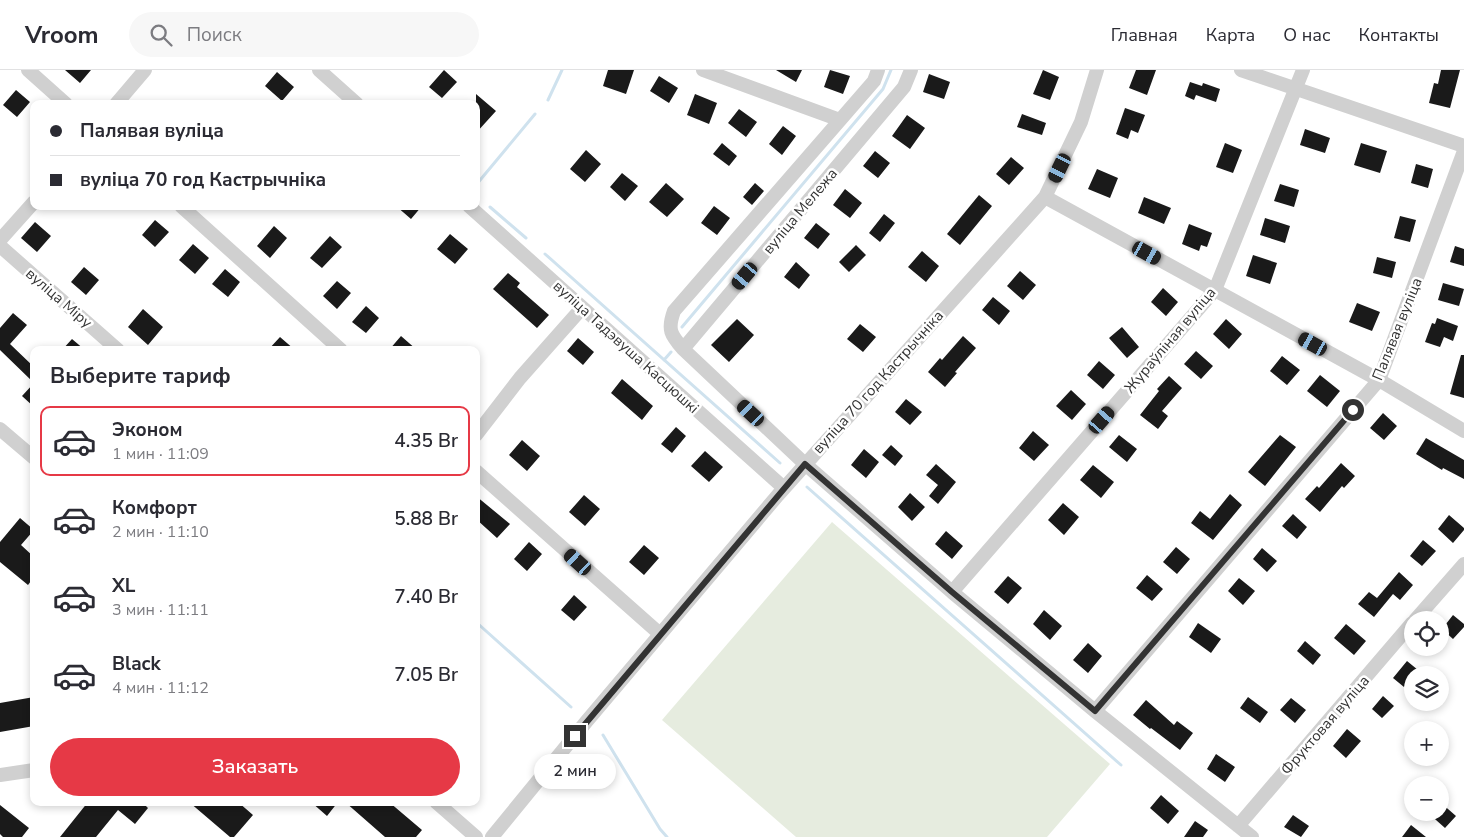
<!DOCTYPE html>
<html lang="ru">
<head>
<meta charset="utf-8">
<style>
	body { margin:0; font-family:"Nunito Sans",sans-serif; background:#f7f7f7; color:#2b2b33; height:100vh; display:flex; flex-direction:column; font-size:19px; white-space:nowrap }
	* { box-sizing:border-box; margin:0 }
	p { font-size:16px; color:#7c7c81 }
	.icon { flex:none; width:28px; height:28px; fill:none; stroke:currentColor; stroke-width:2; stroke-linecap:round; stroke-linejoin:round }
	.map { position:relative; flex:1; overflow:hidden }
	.details { position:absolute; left:30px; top:276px; width:450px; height:460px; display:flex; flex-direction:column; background:#fff; border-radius:10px; box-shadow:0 2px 8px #0003 }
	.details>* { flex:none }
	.guide { position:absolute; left:30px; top:30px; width:450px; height:110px; border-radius:10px; box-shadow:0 2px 8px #0003; display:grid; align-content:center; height:110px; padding:0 20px; background:#fff }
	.tools { position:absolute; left:1404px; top:541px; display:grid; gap:10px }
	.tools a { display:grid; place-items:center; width:45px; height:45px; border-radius:50%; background:#fff; box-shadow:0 2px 8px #0003; font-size:25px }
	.end { position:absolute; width:22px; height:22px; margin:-11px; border:6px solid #333; background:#fff; box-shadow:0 0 0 2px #fff }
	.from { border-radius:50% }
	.bubble { position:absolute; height:35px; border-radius:18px; background:#fff; box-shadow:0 2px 8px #0003; font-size:16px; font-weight:600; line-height:35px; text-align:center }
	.car { position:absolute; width:15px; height:30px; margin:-15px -8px; border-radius:6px; box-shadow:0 0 4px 1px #0007; background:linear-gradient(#222 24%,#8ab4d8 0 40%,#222 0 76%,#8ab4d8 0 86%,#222 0) }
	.guide b { display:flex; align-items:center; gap:18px; height:48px; font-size:19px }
	.guide b+b { border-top:1px solid #e1e1e2 }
	.guide i { width:12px; height:12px; background:#2b2b33 }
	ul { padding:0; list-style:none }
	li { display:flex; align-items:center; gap:15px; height:70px; margin:0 10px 8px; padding:0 10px; border:2px solid transparent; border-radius:10px }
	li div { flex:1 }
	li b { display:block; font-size:19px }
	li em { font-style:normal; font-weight:600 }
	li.on { border-color:#e63946 }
	li>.icon { width:45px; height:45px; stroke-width:1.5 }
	h2 { padding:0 20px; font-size:22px; line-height:60px }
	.action { display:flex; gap:10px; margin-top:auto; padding:10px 20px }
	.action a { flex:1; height:58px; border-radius:30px; background:#e63946; color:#fff; font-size:20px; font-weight:600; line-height:58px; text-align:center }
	header { display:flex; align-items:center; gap:30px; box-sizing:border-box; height:70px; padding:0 25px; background:#fff; border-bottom:1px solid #e1e1e2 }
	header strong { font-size:24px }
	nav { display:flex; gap:28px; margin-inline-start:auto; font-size:18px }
	.search { width:350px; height:45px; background:#f7f7f7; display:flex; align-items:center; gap:12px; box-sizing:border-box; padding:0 18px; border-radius:28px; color:#7c7c81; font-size:19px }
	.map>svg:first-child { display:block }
	.green { fill:#e6ecdf }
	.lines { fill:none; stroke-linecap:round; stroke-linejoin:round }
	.stream { stroke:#cfe2ee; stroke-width:3 }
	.building { fill:#1a1a1a }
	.minor { stroke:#d0d0d0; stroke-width:14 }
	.route { stroke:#333; stroke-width:6 }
	.labels { text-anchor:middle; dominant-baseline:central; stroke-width:5; stroke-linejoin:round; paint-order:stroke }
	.street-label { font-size:15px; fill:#333; stroke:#fff }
</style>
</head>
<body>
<header>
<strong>Vroom</strong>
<div class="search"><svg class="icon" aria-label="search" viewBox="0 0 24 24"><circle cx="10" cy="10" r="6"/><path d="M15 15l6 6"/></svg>Поиск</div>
<nav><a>Главная</a><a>Карта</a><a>О нас</a><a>Контакты</a></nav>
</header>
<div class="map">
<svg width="1464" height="767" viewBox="0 0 1464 767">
	<rect width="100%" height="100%" fill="#fff"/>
	<path class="green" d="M832,452L1110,694L1047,767H796L662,650Z"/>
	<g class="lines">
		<path class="stream" d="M548,30L562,0
			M476,115L535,44
			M490,137L526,168
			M545,184L780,393
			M682,257L883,19L891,0
			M664,290L671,282
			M807,417L1121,695
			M476,552L571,637
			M603,665L660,759L667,767"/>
	</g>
	<path class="building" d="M65,0H91L80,13Z
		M444,0L457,12L442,28L429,17Z
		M608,0H634L626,24L603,16Z
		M776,0H802L796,12Z
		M830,0L850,6L843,24L824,17Z
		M1043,0L1059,7L1050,30L1033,24Z
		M1136,0H1156L1147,25L1129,18Z
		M1441,0H1460L1450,38L1429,33L1434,13L1438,14Z
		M277,2L294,17L282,31L265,16Z
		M929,4L950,12L944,29L923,22Z
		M659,6L678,18L669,33L650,21Z
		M1190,12L1202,16L1203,13L1220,19L1216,32L1196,25L1194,30L1185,26Z
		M16,20L30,32L17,47L3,35Z
		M476,24L496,41L476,63Z
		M695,24L717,33L709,54L687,45Z
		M1125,38L1145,45L1138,63L1131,60L1128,69L1116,64Z
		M739,39L757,52L746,67L728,53Z
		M1022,44L1046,53L1042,65L1017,57Z
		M907,45L925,58L910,79L892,66Z
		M783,56L796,66L782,85L769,74Z
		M1305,59L1330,68L1325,83L1300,75Z
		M722,73L737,86L729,96L713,84Z
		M1225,73L1242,80L1233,103L1216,97Z
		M1361,73L1387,81L1380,103L1354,95Z
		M586,80L601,94L585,112L570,99Z
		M875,81L890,93L878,108L863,96Z
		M1011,87L1024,98L1009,115L996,104Z
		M1416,94L1433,99L1428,118L1411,113Z
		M1097,99L1118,108L1110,128L1088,119Z
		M622,103L638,116L625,131L610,117Z
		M666,113L684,129L667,147L649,132Z
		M755,113L764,121L752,135L743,127Z
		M1280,114L1299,120L1294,137L1274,131Z
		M845,119L862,133L850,148L833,135Z
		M979,125L992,136L960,175L947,164Z
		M1144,127L1171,138L1164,154L1138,143Z
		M396,136H422L411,149Z
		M714,136L730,148L717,165L701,153Z
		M884,144L895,153L880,172L869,163Z
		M1400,146L1416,150L1410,172L1394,168Z
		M1265,148L1290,156L1285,173L1260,165Z
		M155,150L169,162L155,177L142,165Z
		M35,152L51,166L37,182L21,168Z
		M816,153L830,164L818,179L804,168Z
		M1189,154L1212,163L1207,177L1201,175L1199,181L1182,174Z
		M274,156L287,168L270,188L257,176Z
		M450,164L468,179L455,194L437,179Z
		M330,166L342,177L322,198L310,188Z
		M193,174L209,188L195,204L179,190Z
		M856,175L866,185L849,202L839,192Z
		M1455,176L1464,179V196L1450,192Z
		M922,181L939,196L926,212L908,197Z
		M1253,185L1277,193L1270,214L1246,206Z
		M1377,187L1396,192L1392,208L1373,203Z
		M796,192L810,205L799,219L784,207Z
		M84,197L99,210L86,225L71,212Z
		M225,199L240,212L228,227L212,214Z
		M1020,201L1036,215L1023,230L1007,216Z
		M508,203L520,213L517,217L549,245L537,258L493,219Z
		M337,211L351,223L337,239L323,226Z
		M1443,213L1464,219L1459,236L1438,230Z
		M1163,218L1178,232L1166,246L1151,232Z
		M993,227L1010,241L999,255L982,240Z
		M1357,233L1380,242L1372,261L1349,252Z
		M366,236L379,248L366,263L352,252Z
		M143,239L163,257L148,275L128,257Z
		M13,243L27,255L10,274L34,297V337L22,326L34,313L0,280V258Z
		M1437,248L1458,256L1453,271L1444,267L1440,277L1425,272L1432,253L1435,254Z
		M737,249L754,265L729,292L711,275Z
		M1226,249L1242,264L1229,279L1213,264Z
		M860,254L876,267L863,282L847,269Z
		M1122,257L1139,277L1127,288L1109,268Z
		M401,266L417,280H389Z
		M963,266L976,278L955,302L957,303L945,317L928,302L940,288L942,290Z
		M280,267L295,280H268Z
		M578,268L594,282L583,295L567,281Z
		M72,269L85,280H62Z
		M1196,281L1213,296L1201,309L1184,294Z
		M1461,285H1464V328L1450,324Z
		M1282,286L1300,300L1287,315L1270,301Z
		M1099,291L1115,305L1103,319L1087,305Z
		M1320,305L1340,321L1327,337L1307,321Z
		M1169,306L1182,318L1162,341L1168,346L1158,359L1140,345L1159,321L1157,319Z
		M622,309L653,336L642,350L611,323Z
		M1071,320L1086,334L1072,350L1056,336Z
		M906,329L922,342L910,355L895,342Z
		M1383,343L1397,356L1384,370L1370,358Z
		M676,357L686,366L672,383L661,374Z
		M1033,361L1049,375L1034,391L1019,378Z
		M1119,365L1137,379L1127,392L1109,377Z
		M1280,365L1296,377L1265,416L1248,402Z
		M1426,368L1464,390V409L1443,398L1442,400L1416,384Z
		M522,370L540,386L527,401L509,385Z
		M891,375L903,386L895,396L882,385Z
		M864,379L879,392L866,408L851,395Z
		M705,381L723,397L709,412L691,396Z
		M1341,393L1355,406L1344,418L1342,416L1320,442L1305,429L1317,416L1319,418Z
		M936,394L956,412L938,434L929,426L938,415L926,405Z
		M1093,395L1114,412L1101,428L1080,410Z
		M910,423L925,437L912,451L898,437Z
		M1230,424L1242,435L1213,470L1191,453L1200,441L1210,449Z
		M584,425L600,439L585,456L569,442Z
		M476,426L510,454L497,468L476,449Z
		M1063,433L1079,447L1064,465L1048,450Z
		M1293,444L1307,457L1297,469L1282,456Z
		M1449,445L1464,458V460L1453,473L1438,459Z
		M20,448L34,460L21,475L34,487V507L28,515L0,492V472Z
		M946,461L963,476L952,489L935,474Z
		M1423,470L1436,481L1422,496L1410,486Z
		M529,472L542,484L527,501L514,489Z
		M644,475L659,488L644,505L629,492Z
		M1176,477L1190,489L1177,504L1163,492Z
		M1262,478L1277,491L1267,502L1253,489Z
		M1399,502L1413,515L1400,530L1393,524L1374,547L1358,534L1369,522L1377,528Z
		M1147,505L1163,519L1152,531L1136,518Z
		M1008,506L1022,518L1008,534L994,522Z
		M1239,508L1255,521L1243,535L1228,521Z
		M574,525L587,537L574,551L561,540Z
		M1044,540L1062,556L1050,570L1033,554Z
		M1453,545L1464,554V557L1453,569L1442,559Z
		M1198,553L1221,569L1211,583L1189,567Z
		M1346,554L1366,571L1354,585L1334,568Z
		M1305,571L1321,585L1313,595L1297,581Z
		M1088,573L1102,586L1088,603L1073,590Z
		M1407,591L1418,600L1404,617L1393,608Z
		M1383,626L1394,636L1382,648L1372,639Z
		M34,627V656L0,662V633Z
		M1248,627L1268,642L1260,653L1240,638Z
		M1291,628L1306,640L1295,653L1280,640Z
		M1146,630L1174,655L1177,651L1193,663L1180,680L1151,658L1150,659L1133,645Z
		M1347,659L1361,671L1346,688L1333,676Z
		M1216,684L1235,697L1225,712L1207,699Z
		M1161,725L1179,741L1168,754L1150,738Z
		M88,732H142L148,738L135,754L118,740L96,767H60Z
		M189,732H238L253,745L234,767H230Z
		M311,732H338L327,746Z
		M345,732H389L422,760L416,767H385Z
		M1440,732L1456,746L1445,758L1427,742H1440Z
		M0,735L29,758L22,767H3L0,764Z
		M1293,745L1309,756L1301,767L1284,757Z
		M1195,751L1208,760L1203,767H1184Z
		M1411,755L1426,767H1402Z"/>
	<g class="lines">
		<path class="minor" d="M28,0L66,34
			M319,0L357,34
			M703,0L840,50
			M878,0L874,11L674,241C667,260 671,265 683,279L805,394L952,522L1095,641L1252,767
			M1241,0L1464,76
			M116,34L145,0
			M1045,127L1379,310L1464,361
			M181,136L341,280
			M469,136L784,418
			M0,170L34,132
			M0,176L118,280
			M683,279L904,17L911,0
			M0,359L34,388
			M476,365L520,308L582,238
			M476,401L660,564
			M952,522L1215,220L1303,0
			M1415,550L1464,494
			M1095,641L1379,310L1464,81
			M0,705L34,700
			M436,732L476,767
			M1238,756L1412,553
			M492,767L586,652L778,425L1045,127L1081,52L1097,0"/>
	</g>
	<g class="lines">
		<path class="route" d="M575,666L805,394L952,522L1095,641L1353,340"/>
	</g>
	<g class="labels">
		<g class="street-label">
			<text transform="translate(800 141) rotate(-50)">вуліца Мележа</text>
			<text transform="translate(59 228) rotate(41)">вуліца Міру</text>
			<text transform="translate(1397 259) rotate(-68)">Палявая вуліца</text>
			<text transform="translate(1170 270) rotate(-50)">Жураўліная вуліца</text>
			<text transform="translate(626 277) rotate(42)">вуліца Тадэвуша Касцюшкі</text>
			<text transform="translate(878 312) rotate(-48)">вуліца 70 год Кастрычніка</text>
			<text transform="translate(1325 655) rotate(-49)">Фруктовая вуліца</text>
		</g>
	</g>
</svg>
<div class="tools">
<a><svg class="icon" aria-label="locate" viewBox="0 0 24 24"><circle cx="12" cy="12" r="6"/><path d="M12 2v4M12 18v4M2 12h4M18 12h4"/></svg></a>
<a><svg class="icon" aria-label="layers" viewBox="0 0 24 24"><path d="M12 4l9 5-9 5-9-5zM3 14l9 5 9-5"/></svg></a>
<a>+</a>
<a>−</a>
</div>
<i class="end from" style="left:1353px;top:340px"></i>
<i class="end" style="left:575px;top:666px"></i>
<div class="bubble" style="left:534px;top:684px;width:82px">2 мин</div>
<i class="car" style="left:1060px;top:98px;rotate:206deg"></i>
<i class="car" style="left:1147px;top:183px;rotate:119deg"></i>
<i class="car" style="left:745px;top:206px;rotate:220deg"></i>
<i class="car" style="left:1313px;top:274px;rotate:299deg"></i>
<i class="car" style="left:751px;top:343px;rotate:313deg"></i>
<i class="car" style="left:1102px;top:350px;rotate:41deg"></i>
<i class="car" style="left:578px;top:492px;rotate:312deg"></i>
<div class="guide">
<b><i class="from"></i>Палявая вуліца</b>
<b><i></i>вуліца 70 год Кастрычніка</b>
</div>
<section class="details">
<h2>Выберите тариф</h2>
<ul>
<li class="on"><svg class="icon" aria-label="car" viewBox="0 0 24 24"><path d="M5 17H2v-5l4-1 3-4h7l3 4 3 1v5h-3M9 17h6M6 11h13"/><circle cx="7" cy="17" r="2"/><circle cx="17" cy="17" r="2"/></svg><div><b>Эконом</b><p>1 мин · 11:09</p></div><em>4.35 Br</em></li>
<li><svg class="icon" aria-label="car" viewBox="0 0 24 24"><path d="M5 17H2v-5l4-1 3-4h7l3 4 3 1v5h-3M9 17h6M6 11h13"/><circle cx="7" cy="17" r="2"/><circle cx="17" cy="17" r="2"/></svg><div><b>Комфорт</b><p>2 мин · 11:10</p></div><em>5.88 Br</em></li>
<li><svg class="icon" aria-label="car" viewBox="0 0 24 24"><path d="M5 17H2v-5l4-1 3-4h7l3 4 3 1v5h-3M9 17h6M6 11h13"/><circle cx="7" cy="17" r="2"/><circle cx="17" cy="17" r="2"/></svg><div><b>XL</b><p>3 мин · 11:11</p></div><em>7.40 Br</em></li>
<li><svg class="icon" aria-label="car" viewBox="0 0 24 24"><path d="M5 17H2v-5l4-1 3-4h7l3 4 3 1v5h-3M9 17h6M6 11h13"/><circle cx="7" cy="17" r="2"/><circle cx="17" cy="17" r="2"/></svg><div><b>Black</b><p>4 мин · 11:12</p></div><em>7.05 Br</em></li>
</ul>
<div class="action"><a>Заказать</a></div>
</section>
</div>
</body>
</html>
